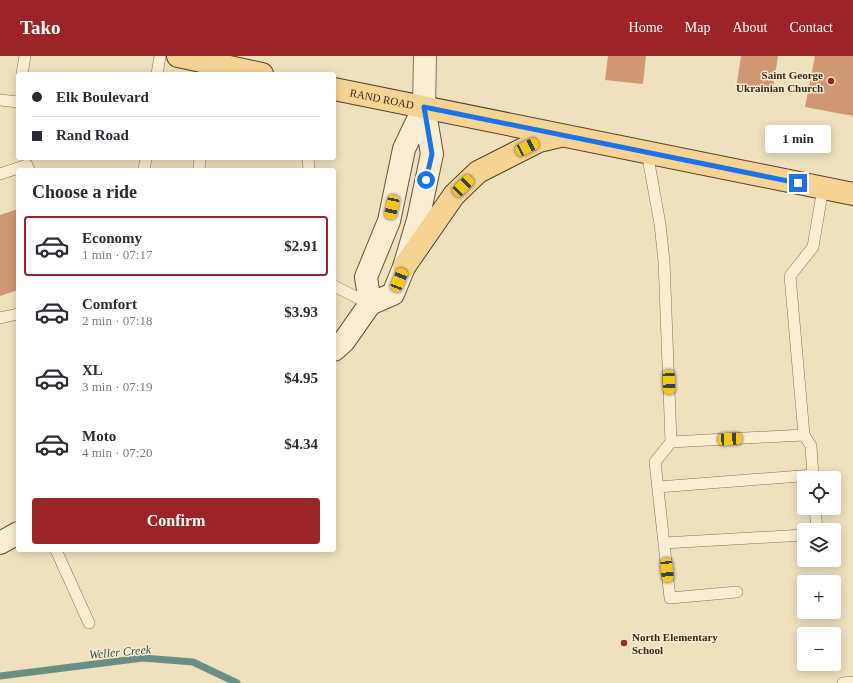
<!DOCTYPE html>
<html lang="en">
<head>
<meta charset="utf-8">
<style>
	body { margin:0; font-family:"Times New Roman",serif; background:#f7f7f7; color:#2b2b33; height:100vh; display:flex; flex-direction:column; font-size:15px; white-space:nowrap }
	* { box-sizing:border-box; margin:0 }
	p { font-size:13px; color:#7c7c81 }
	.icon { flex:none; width:22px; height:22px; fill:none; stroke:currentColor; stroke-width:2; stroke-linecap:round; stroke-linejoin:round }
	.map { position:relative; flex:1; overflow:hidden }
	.details { position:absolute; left:16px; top:112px; width:320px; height:384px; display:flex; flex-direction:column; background:#fff; border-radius:4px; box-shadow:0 2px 10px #0003 }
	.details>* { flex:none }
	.top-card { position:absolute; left:16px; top:16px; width:320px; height:88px; border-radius:4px; box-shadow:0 2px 10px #0003; display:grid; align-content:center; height:88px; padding:0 16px; background:#fff }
	.tools { position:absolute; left:797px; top:415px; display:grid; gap:8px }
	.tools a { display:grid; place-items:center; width:44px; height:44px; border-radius:4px; background:#fff; box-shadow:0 2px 10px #0003; font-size:20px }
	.end { position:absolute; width:18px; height:18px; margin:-9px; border:5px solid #1a73e8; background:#fff; box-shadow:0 0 0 2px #fff }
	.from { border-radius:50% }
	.bubble { position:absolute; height:28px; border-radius:4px; background:#fff; box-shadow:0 2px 10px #0003; font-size:13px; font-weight:800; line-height:28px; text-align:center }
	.car { position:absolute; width:12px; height:24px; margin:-12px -6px; border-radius:5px; box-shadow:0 0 3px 1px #0007; background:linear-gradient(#f5c518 24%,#345 0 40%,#f5c518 0 76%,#345 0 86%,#f5c518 0) }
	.top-card b { display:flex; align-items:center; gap:14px; height:38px; font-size:15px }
	.top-card b+b { border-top:1px solid #e1e1e2 }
	.top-card i { width:10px; height:10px; background:#2b2b33 }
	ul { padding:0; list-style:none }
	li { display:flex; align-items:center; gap:12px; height:60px; margin:0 8px 6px; padding:0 8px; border:2px solid transparent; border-radius:4px }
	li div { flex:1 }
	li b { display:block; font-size:15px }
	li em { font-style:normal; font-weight:800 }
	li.current { border-color:#9a2427 }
	li>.icon { width:36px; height:36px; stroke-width:1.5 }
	h2 { padding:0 16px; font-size:18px; line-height:48px }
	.cta { display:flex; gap:8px; margin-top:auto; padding:8px 16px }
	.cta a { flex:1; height:46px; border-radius:4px; background:#9a2427; color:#fff; font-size:16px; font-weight:800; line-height:46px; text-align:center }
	header { display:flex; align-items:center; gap:24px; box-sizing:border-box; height:56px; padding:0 20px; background:#9a2427; color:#fff }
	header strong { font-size:19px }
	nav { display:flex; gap:22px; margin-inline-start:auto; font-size:14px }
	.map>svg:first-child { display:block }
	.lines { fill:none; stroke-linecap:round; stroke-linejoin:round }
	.stream { stroke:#698f84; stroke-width:7 }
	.building { fill:#cf9772 }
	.lane-casing { stroke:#887056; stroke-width:12 }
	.street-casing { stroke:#887056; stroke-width:24 }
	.secondary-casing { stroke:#6a513a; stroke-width:24 }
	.primary-casing { stroke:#553e2b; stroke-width:24 }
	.lane { stroke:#faedd1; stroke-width:11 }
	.street { stroke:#faedd1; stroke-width:22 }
	.secondary { stroke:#faedd1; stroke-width:22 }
	.primary { stroke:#f5d493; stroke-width:22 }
	.route { stroke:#1a73e8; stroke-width:5 }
	.poi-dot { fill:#9a2427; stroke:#f7eace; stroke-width:1.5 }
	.labels { text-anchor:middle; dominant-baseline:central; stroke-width:3; stroke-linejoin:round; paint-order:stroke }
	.poi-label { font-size:11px; font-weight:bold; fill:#37281b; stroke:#f7eace; text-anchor:end }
	.street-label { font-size:11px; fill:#37281b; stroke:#f7eace }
	.water-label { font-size:12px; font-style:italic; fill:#2a5754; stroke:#f7eace }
</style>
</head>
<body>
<header>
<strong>Tako</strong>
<nav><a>Home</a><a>Map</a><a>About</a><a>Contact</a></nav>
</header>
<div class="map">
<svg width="853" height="627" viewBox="0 0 853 627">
	<rect width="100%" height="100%" fill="#efe0be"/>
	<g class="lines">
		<path class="stream" d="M0,620L143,602L193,606L237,627"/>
	</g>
	<path class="building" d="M608,0H646L643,28L605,24Z
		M741,0H778L772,38L736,33Z
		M815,0H853V60L805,51Z
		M18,153V234L0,240V159Z"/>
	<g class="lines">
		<g class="lane-casing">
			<path id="lane" d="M22,18L25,0
				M157,18L160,0
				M0,44L18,46
				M647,96L660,168L664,205L671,386L804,379
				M308,102L309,114
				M144,114L146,102
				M199,114L200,102
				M0,118L27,109L29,114
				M334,230L370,248
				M0,262L18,258
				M671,386L655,406L670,542L737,536
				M813,422L811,390L804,379L790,220L813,191L823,132
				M658,431L813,419
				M815,452L817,474
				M664,487L804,479
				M56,494L89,567
				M843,627L853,626"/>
		</g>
		<g class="street-casing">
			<path id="street" d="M424,51L425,0"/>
		</g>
		<g class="secondary-casing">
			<path id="secondary" d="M370,248L366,221L389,165L404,93L424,51
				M334,294L344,285L370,248L393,238L404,211L418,164L432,98L424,51
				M0,487L18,477"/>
		</g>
		<g class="primary-casing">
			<g id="primary">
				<path d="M178,0L262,18"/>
				<path id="s1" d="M334,33L853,138"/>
				<path d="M404,211L454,139L478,116L539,85L560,80"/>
			</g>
		</g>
		<use href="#lane" class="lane"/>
		<use href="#street" class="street"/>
		<use href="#secondary" class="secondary"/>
		<use href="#primary" class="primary"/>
	</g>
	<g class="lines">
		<path class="route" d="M426,124L432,98L424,51L798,127"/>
	</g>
	<g class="poi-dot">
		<circle cx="831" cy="25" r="4"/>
		<circle cx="624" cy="587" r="4"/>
	</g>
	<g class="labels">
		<g class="poi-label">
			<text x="823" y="19">Saint George<tspan x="823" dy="13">Ukrainian Church</tspan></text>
			<text x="632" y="581" text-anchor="start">North Elementary<tspan x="632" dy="13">School</tspan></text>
		</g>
		<g class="street-label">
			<text stroke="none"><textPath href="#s1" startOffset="49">RAND ROAD</textPath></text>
		</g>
		<g class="water-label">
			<text transform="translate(120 596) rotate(-5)">Weller Creek</text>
		</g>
	</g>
</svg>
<div class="tools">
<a><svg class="icon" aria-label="locate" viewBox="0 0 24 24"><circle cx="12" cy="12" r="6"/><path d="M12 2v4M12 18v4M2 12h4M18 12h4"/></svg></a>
<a><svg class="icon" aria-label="layers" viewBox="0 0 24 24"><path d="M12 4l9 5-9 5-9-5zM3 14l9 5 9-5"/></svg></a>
<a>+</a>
<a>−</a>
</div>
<i class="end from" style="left:426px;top:124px"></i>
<i class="end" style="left:798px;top:127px"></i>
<div class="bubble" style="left:765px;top:69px;width:66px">1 min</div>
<i class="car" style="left:527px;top:91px;rotate:64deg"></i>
<i class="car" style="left:463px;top:130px;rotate:45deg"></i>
<i class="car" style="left:392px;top:151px;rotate:192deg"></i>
<i class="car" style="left:399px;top:224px;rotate:22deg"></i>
<i class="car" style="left:669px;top:326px;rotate:178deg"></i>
<i class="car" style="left:730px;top:383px;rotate:87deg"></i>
<i class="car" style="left:667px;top:514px;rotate:174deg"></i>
<div class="top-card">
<b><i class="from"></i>Elk Boulevard</b>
<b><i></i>Rand Road</b>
</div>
<section class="details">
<h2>Choose a ride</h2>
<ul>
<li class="current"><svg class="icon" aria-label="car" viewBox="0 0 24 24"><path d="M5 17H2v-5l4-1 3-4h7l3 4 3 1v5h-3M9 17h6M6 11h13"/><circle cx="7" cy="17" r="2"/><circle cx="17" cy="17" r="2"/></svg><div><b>Economy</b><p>1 min · 07:17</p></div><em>$2.91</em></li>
<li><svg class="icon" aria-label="car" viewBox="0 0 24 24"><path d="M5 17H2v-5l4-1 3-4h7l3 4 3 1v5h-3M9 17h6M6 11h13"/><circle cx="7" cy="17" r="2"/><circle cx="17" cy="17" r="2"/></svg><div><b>Comfort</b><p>2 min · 07:18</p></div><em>$3.93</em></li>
<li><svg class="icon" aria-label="car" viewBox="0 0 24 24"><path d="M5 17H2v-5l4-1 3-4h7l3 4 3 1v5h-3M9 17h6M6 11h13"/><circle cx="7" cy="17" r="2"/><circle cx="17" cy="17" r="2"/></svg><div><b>XL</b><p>3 min · 07:19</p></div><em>$4.95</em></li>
<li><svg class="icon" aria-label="car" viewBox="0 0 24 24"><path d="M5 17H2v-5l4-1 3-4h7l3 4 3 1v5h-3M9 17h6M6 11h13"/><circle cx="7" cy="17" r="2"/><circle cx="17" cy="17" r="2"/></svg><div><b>Moto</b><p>4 min · 07:20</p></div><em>$4.34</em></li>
</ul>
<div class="cta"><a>Confirm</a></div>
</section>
</div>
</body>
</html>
